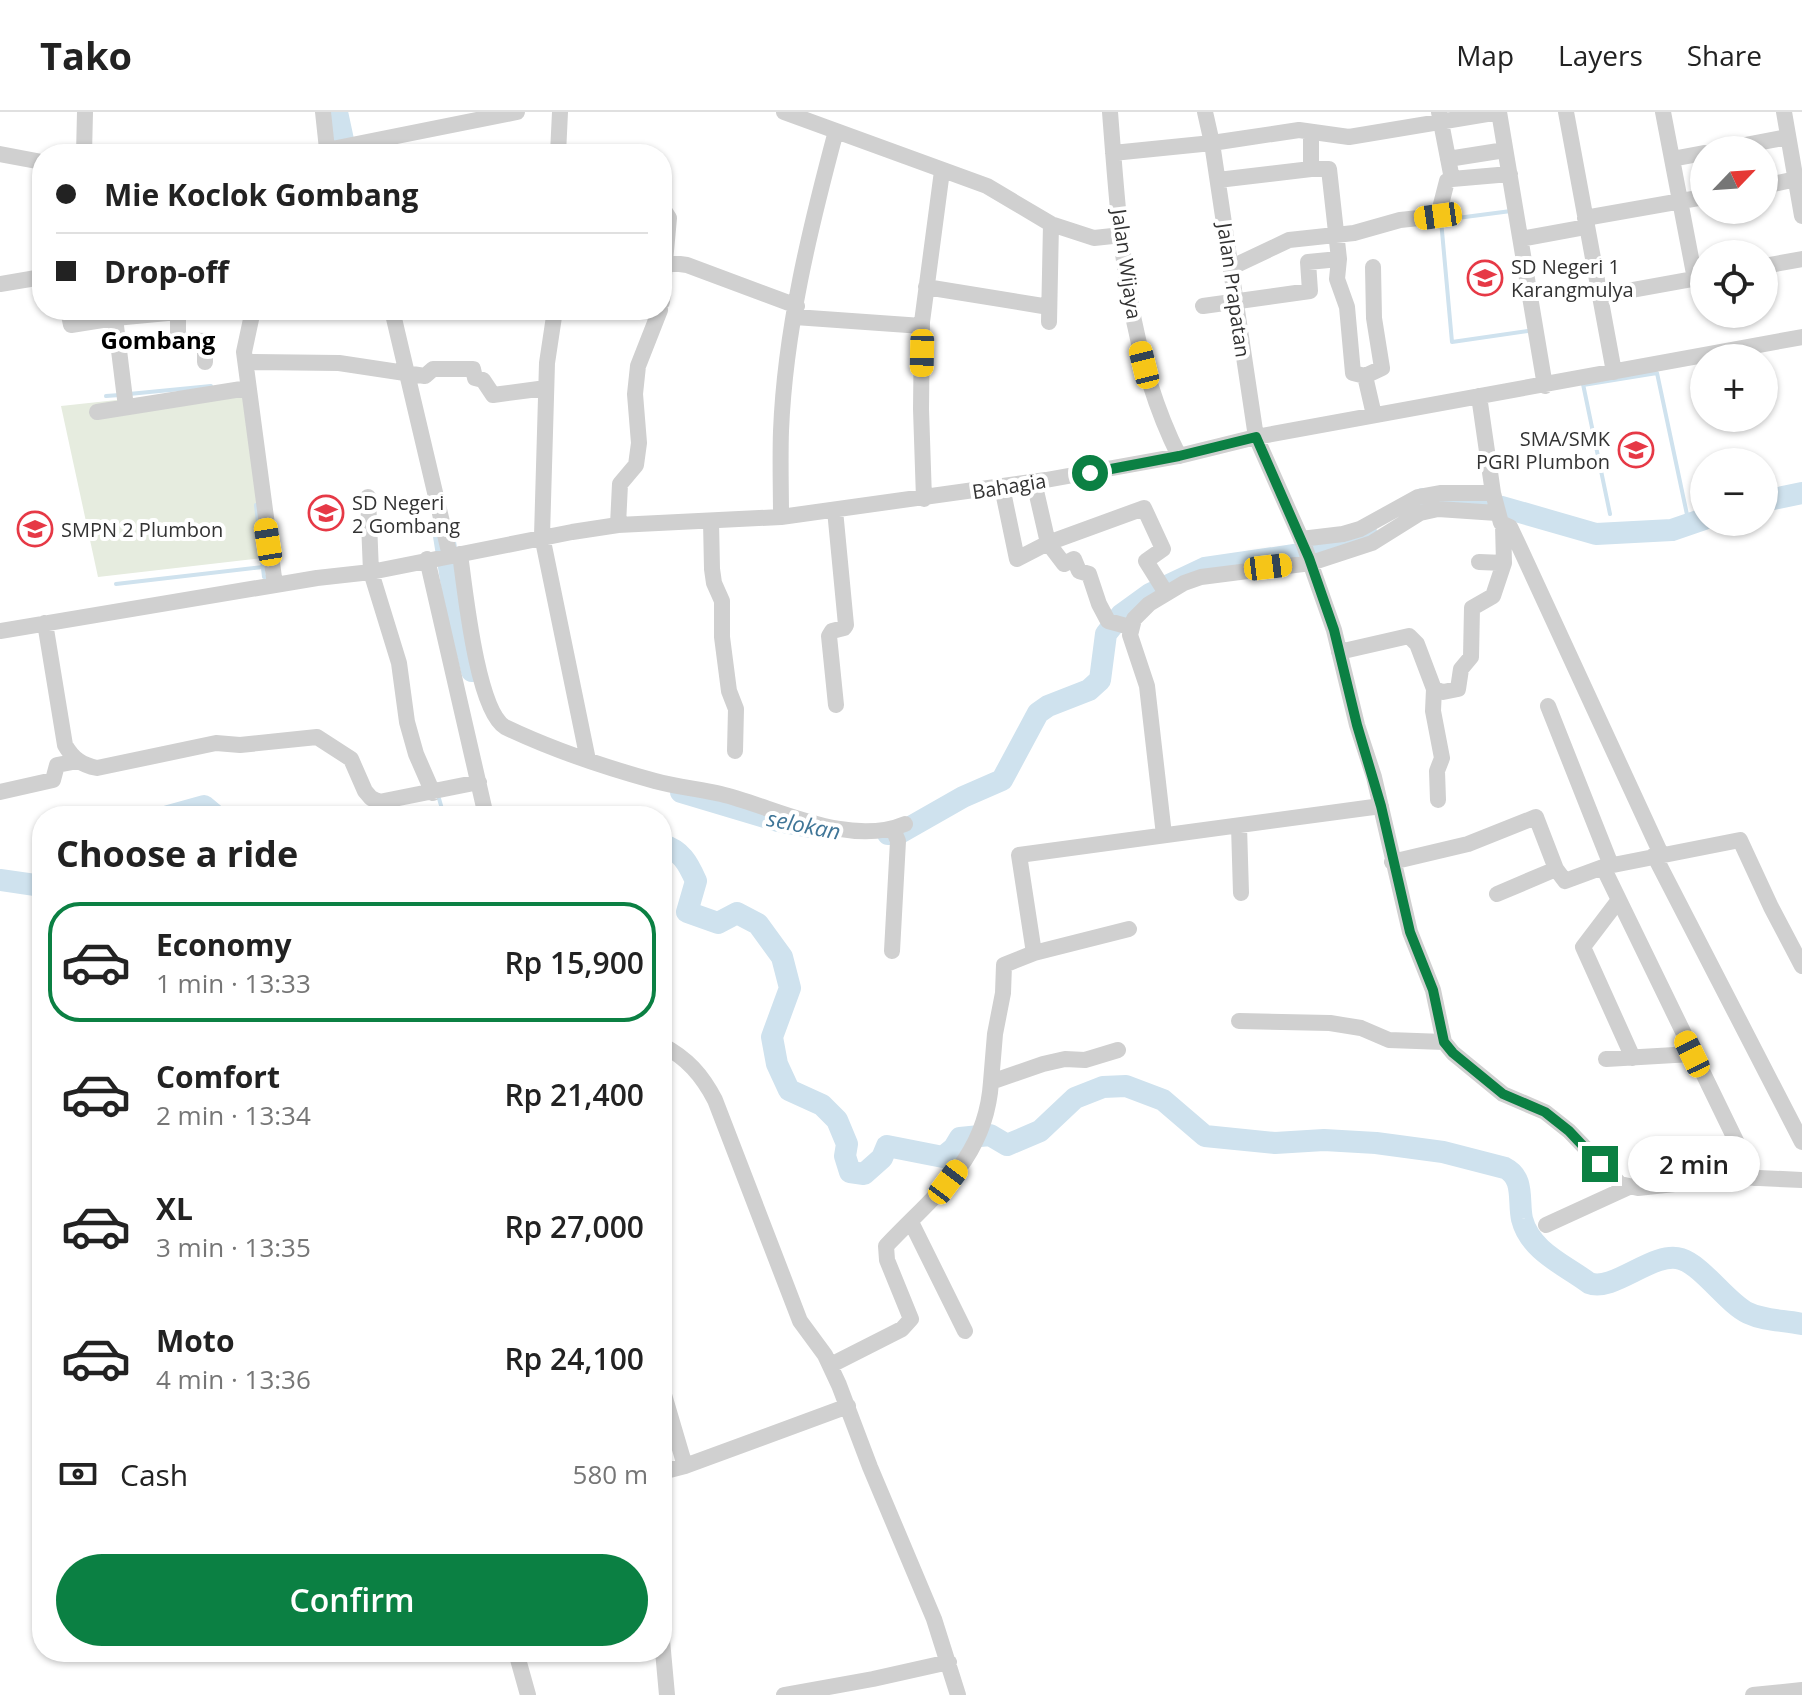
<!DOCTYPE html>
<html lang="en">
<head>
<meta charset="utf-8">
<style>
	body { margin:0; font-family:"Open Sans",sans-serif; background:#f2f2f2; color:#222; height:100vh; display:flex; flex-direction:column; font-size:30px; white-space:nowrap }
	* { box-sizing:border-box; margin:0 }
	p { font-size:26px; color:#767676 }
	.icon { flex:none; width:44px; height:44px; fill:none; stroke:currentColor; stroke-width:2; stroke-linecap:round; stroke-linejoin:round }
	.map { position:relative; flex:1; overflow:hidden }
	.side { position:absolute; left:32px; top:694px; width:640px; height:856px; display:flex; flex-direction:column; background:#fff; border-radius:32px; box-shadow:0 2px 6px #0004 }
	.side>* { flex:none }
	.banner { position:absolute; left:32px; top:32px; width:640px; height:176px; border-radius:32px; box-shadow:0 2px 6px #0004; display:grid; align-content:center; height:176px; padding:0 24px; background:#fff }
	.needle { width:52px; rotate:65deg }
	.fabs { position:absolute; left:1690px; top:24px; display:grid; gap:16px }
	.fabs a { display:grid; place-items:center; width:88px; height:88px; border-radius:50%; background:#fff; box-shadow:0 2px 6px #0004; font-size:40px }
	.end { position:absolute; width:36px; height:36px; margin:-18px; border:10px solid #0b8043; background:#fff; box-shadow:0 0 0 4px #fff }
	.from { border-radius:50% }
	.bubble { position:absolute; height:56px; border-radius:28px; background:#fff; box-shadow:0 2px 6px #0004; font-size:26px; font-weight:600; line-height:56px; text-align:center }
	.car { position:absolute; width:24px; height:48px; margin:-24px -12px; border-radius:10px; box-shadow:0 0 6px 2px #0007; background:linear-gradient(#f5c518 24%,#345 0 40%,#f5c518 0 76%,#345 0 86%,#f5c518 0) }
	.banner b { display:flex; align-items:center; gap:28px; height:76px; font-size:30px }
	.banner b+b { border-top:2px solid #e0e0e0 }
	.banner i { width:20px; height:20px; background:#222 }
	ul { padding:0; list-style:none }
	li { display:flex; align-items:center; gap:24px; height:120px; margin:0 16px 12px; padding:0 8px; border:4px solid transparent; border-radius:32px }
	li div { flex:1 }
	li b { display:block; font-size:30px }
	li em { font-style:normal; font-weight:600 }
	li.selected { border-color:#0b8043 }
	li>.icon { width:72px; height:72px; stroke-width:1.5 }
	h2 { padding:0 24px; font-size:36px; line-height:96px }
	.pay { display:flex; align-items:center; gap:20px; height:88px; padding:0 24px; font-size:30px }
	.pay p { margin-inline-start:auto }
	.primary-button { display:flex; gap:16px; margin-top:auto; padding:16px 24px }
	.primary-button a { flex:1; height:92px; border-radius:48px; background:#0b8043; color:#fff; font-size:32px; font-weight:600; line-height:92px; text-align:center }
	header { display:flex; align-items:center; gap:48px; box-sizing:border-box; height:112px; padding:0 40px; background:#fff; border-bottom:2px solid #e0e0e0 }
	header strong { font-size:38px }
	nav { display:flex; gap:44px; margin-inline-start:auto; font-size:28px }
	.map>svg:first-child { display:block }
	.green { fill:#e6ecdf }
	.lines { fill:none; stroke-linecap:round; stroke-linejoin:round }
	.stream { stroke:#cfe2ee; stroke-width:4 }
	.river { stroke:#cfe2ee; stroke-width:22 }
	.minor { stroke:#d0d0d0; stroke-width:16 }
	.route { stroke:#0b8043; stroke-width:10 }
	.labels { text-anchor:middle; dominant-baseline:central; stroke-width:8; stroke-linejoin:round; paint-order:stroke }
	.street-label { font-size:20px; fill:#333; stroke:#fff }
	.poi-label { font-size:20px; fill:#333; stroke:#fff; text-anchor:start }
	.water-label { font-size:22px; font-style:italic; fill:#3f7597; stroke:#fff }
	.quarter-label { font-size:24px; font-weight:bold; fill:#000; stroke:#fff }
</style>
</head>
<body>
<header>
<strong>Tako</strong>
<nav><a>Map</a><a>Layers</a><a>Share</a></nav>
</header>
<div class="map">
<svg width="1802" height="1583" viewBox="0 0 1802 1583">
	<rect width="100%" height="100%" fill="#fff"/>
	<path class="green" d="M247,274L279,444L98,465L61,294Z"/>
	<g class="lines">
		<path class="stream" d="M1441,108L1452,230L1528,219
			M1442,108L1511,99
			M1583,272L1610,402
			M1583,273L1657,261L1689,412
			M129,282L211,274
			M106,284L120,283
			M256,393L264,465H271
			M116,472L263,455
			M438,683L444,704"/>
		<path class="river" d="M337,0L346,42
			M1423,387L1502,395L1596,422L1672,418L1704,407
			M1764,389L1802,381
			M444,424L454,486L472,559
			M681,680L778,709L810,715
			M168,704L204,694L216,704
			M888,722H898L963,685L1002,668L1038,601L1048,594L1089,578L1100,568L1106,522L1121,503L1150,482L1205,456L1301,442L1366,420
			M662,733C681,738 688,751 696,769L687,800L718,811L737,801L758,812L782,845L790,876L772,925L777,952L789,978L822,993L837,1008L847,1032L845,1044L850,1060L864,1062L882,1046L887,1034L943,1045L954,1036L960,1026L990,1023L1007,1033L1040,1019L1075,986L1103,975L1126,974L1163,988L1205,1024L1275,1031L1324,1028L1376,1031L1443,1040L1505,1056C1525,1066 1518,1089 1522,1107C1530,1139 1565,1153 1589,1171C1613,1181 1654,1138 1681,1147C1703,1154 1727,1191 1748,1201C1765,1209 1784,1208 1802,1212
			M0,768L42,774"/>
		<path class="minor" d="M323,0L327,37
			M784,0L987,74L1051,112L1094,126L1122,123
			M1110,0C1119,116 1126,239 1179,344
			M1205,0L1212,31L1299,18L1349,25L1499,0
			M1439,0L1452,67L1510,62
			M1499,0L1545,274
			M1566,0L1614,260
			M1663,0L1695,167
			M1784,0L1802,104
			M1311,20V57H1329L1339,147L1337,167L1347,195L1353,261L1365,264L1374,303
			M1719,38L1788,25
			M1113,41L1212,31L1256,325L1304,433L1334,518L1357,613L1374,665L1410,820L1433,878L1444,930L1453,941L1503,982L1545,1000L1569,1019L1620,1072L1638,1076L1738,1065L1802,1068
			M0,42L42,50
			M84,42L85,0
			M307,42L517,0
			M558,42L560,0
			M1448,47L1505,38
			M1672,47L1704,41
			M1218,68L1311,57
			M1764,74L1796,67
			M662,95L669,106L665,150L687,153L797,194
			M1585,106L1704,85
			M1521,127L1586,115
			M1764,154L1802,147
			M1232,155L1289,128L1354,121L1400,108L1438,104L1447,69L1452,67
			M0,172L42,165
			M926,175L1049,195
			M1599,184L1704,165
			M662,190L665,150
			M1203,194L1310,179L1308,150L1339,147
			M68,198L71,213L115,206L126,295
			M253,198L244,240L275,473
			M392,198L450,444
			M555,198L547,251L542,424L588,648
			M795,205L922,214
			M115,206L178,200V228L205,229V250
			M1049,210L1051,112
			M246,250L339,251L425,264L433,257H473L475,266L483,268L493,283L546,276
			M1365,264L1382,256L1374,206L1373,155
			M1479,284L1493,381L1501,411L1510,415L1519,434L1661,742
			M97,300L248,276
			M1034,370L1048,431L1144,396L1163,437L1146,449L1166,481
			M1002,375L1017,447L1048,431L1064,452L1074,447L1079,459L1089,462L1099,492L1108,509L1130,515
			M368,385L371,460L399,551L407,610L416,642L433,681
			M924,387L921,297L922,210L942,59
			M835,398L846,513L844,516L832,519L829,524L836,593
			M781,405C781,376 780,348 781,319C785,218 810,116 836,19
			M711,409L712,457L714,471L722,489V525L729,579L736,597L735,639
			M618,413L620,372L636,353L639,331L635,282L638,254L660,198
			M1301,427L1343,422L1360,417L1418,385L1440,381H1493
			M460,442C465,478 477,598 505,615C553,638 604,655 655,669C677,675 699,677 721,682C775,695 848,736 905,712
			M427,447L486,704
			M1479,450L1504,451
			M45,511L65,633C73,647 82,653 97,656L216,631L240,633L317,625L351,647L365,679L371,686L379,690L479,670
			M0,519L317,466L371,460L572,420L618,413L781,405L1046,368L1179,344L1256,325L1802,225
			M1339,540L1409,524L1417,532L1434,577L1443,580L1458,577L1461,557L1471,545L1472,496L1493,484L1504,451L1503,413
			M1434,577L1433,599L1442,646L1437,659L1438,688
			M1548,594L1611,753
			M0,680L53,668L57,653L78,649
			M1239,714L1241,781
			M1164,723L1147,574L1130,523L1134,507L1149,492L1184,471L1201,465L1311,451L1372,431L1420,401L1438,397L1497,401
			M1654,743L1802,1030
			M1392,750L1468,732L1536,705L1556,757L1565,769L1603,755L1740,728L1771,795L1802,854
			M1603,755L1754,1066
			M1497,782L1556,757
			M1618,789L1583,835L1633,946
			M892,839L898,729L893,717
			M1034,841L1019,743L1381,694
			M1239,909L1330,911L1361,916L1389,928L1444,930
			M662,933C687,946 702,963 715,988L800,1209L825,1243L839,1273L870,1355L934,1507L958,1583
			M1606,947L1692,942
			M991,970L995,922L1003,881L1004,853L1034,841L1129,817
			M911,1110L965,1219
			M1546,1113L1629,1075
			M831,1253L902,1217L911,1207L887,1148L886,1134C935,1082 986,1047 991,970L1043,952L1065,947L1085,948L1118,938
			M662,1276L685,1354
			M662,1360L685,1354L848,1294
			M662,1528L667,1583
			M516,1540L528,1583
			M784,1583L873,1567L949,1550
			M1753,1583L1802,1578"/>
	</g>
	<g class="lines">
		<path class="route" d="M1090,361L1179,344L1256,325L1309,446L1334,518L1357,613L1381,694L1410,820L1433,878L1444,930L1453,941L1503,982L1545,1000L1569,1019L1600,1052"/>
	</g>
	<defs>
		<g id="school-ring" transform="scale(1.8)"><circle r="9.5" fill="#fff" stroke="#e63946" stroke-width="1.5"/><path d="M0-5L7-2L0 1L-7-2ZM-4 1L0 2.5L4 1V4Q0 6-4 4Z" fill="#e63946"/></g>
	</defs>
	<g fill-rule="evenodd">
		<use href="#school-ring" x="1485" y="166"/>
		<use href="#school-ring" x="1636" y="338"/>
		<use href="#school-ring" x="326" y="401"/>
		<use href="#school-ring" x="35" y="417"/>
	</g>
	<g class="labels">
		<g class="street-label">
			<text transform="translate(1127 152) rotate(82)">Jalan Wijaya</text>
			<text transform="translate(1234 178) rotate(82)">Jalan Prapatan</text>
			<text transform="translate(1009 374) rotate(-9)">Bahagia</text>
		</g>
		<g class="poi-label">
			<text x="1511" y="154">SD Negeri 1<tspan x="1511" dy="23">Karangmulya</tspan></text>
			<text x="1610" y="326" text-anchor="end">SMA/SMK<tspan x="1610" dy="23">PGRI Plumbon</tspan></text>
			<text x="352" y="390">SD Negeri<tspan x="352" dy="23">2 Gombang</tspan></text>
			<text x="61" y="417">SMPN 2 Plumbon</text>
		</g>
		<g class="water-label">
			<text transform="translate(804 712) rotate(11)">selokan</text>
		</g>
		<g class="quarter-label">
			<text x="158" y="227">Gombang</text>
		</g>
	</g>
</svg>
<div class="fabs">
<a><svg class="needle" viewBox="-14 -14 28 28"><path d="M0-13l5 13h-10z" fill="#e53935"/><path d="M0 13l5-13h-10z" fill="#767676"/></svg></a>
<a><svg class="icon" aria-label="locate" viewBox="0 0 24 24"><circle cx="12" cy="12" r="6"/><path d="M12 2v4M12 18v4M2 12h4M18 12h4"/></svg></a>
<a>+</a>
<a>−</a>
</div>
<i class="end from" style="left:1090px;top:361px"></i>
<i class="end" style="left:1600px;top:1052px"></i>
<div class="bubble" style="left:1628px;top:1024px;width:132px">2 min</div>
<i class="car" style="left:1438px;top:104px;rotate:262deg"></i>
<i class="car" style="left:922px;top:241px;rotate:181deg"></i>
<i class="car" style="left:1144px;top:253px;rotate:346deg"></i>
<i class="car" style="left:268px;top:430px;rotate:351deg"></i>
<i class="car" style="left:1268px;top:455px;rotate:83deg"></i>
<i class="car" style="left:1692px;top:942px;rotate:334deg"></i>
<i class="car" style="left:948px;top:1070px;rotate:37deg"></i>
<div class="banner">
<b><i class="from"></i>Mie Koclok Gombang</b>
<b><i></i>Drop-off</b>
</div>
<section class="side">
<h2>Choose a ride</h2>
<ul>
<li class="selected"><svg class="icon" aria-label="car" viewBox="0 0 24 24"><path d="M5 17H2v-5l4-1 3-4h7l3 4 3 1v5h-3M9 17h6M6 11h13"/><circle cx="7" cy="17" r="2"/><circle cx="17" cy="17" r="2"/></svg><div><b>Economy</b><p>1 min · 13:33</p></div><em>Rp 15,900</em></li>
<li><svg class="icon" aria-label="car" viewBox="0 0 24 24"><path d="M5 17H2v-5l4-1 3-4h7l3 4 3 1v5h-3M9 17h6M6 11h13"/><circle cx="7" cy="17" r="2"/><circle cx="17" cy="17" r="2"/></svg><div><b>Comfort</b><p>2 min · 13:34</p></div><em>Rp 21,400</em></li>
<li><svg class="icon" aria-label="car" viewBox="0 0 24 24"><path d="M5 17H2v-5l4-1 3-4h7l3 4 3 1v5h-3M9 17h6M6 11h13"/><circle cx="7" cy="17" r="2"/><circle cx="17" cy="17" r="2"/></svg><div><b>XL</b><p>3 min · 13:35</p></div><em>Rp 27,000</em></li>
<li><svg class="icon" aria-label="car" viewBox="0 0 24 24"><path d="M5 17H2v-5l4-1 3-4h7l3 4 3 1v5h-3M9 17h6M6 11h13"/><circle cx="7" cy="17" r="2"/><circle cx="17" cy="17" r="2"/></svg><div><b>Moto</b><p>4 min · 13:36</p></div><em>Rp 24,100</em></li>
</ul>
<div class="pay"><svg class="icon" aria-label="cash" viewBox="0 0 24 24"><path d="M3 7h18v10H3z"/><circle cx="12" cy="12" r="2"/></svg>Cash<p>580 m</p></div>
<div class="primary-button"><a>Confirm</a></div>
</section>
</div>
</body>
</html>
